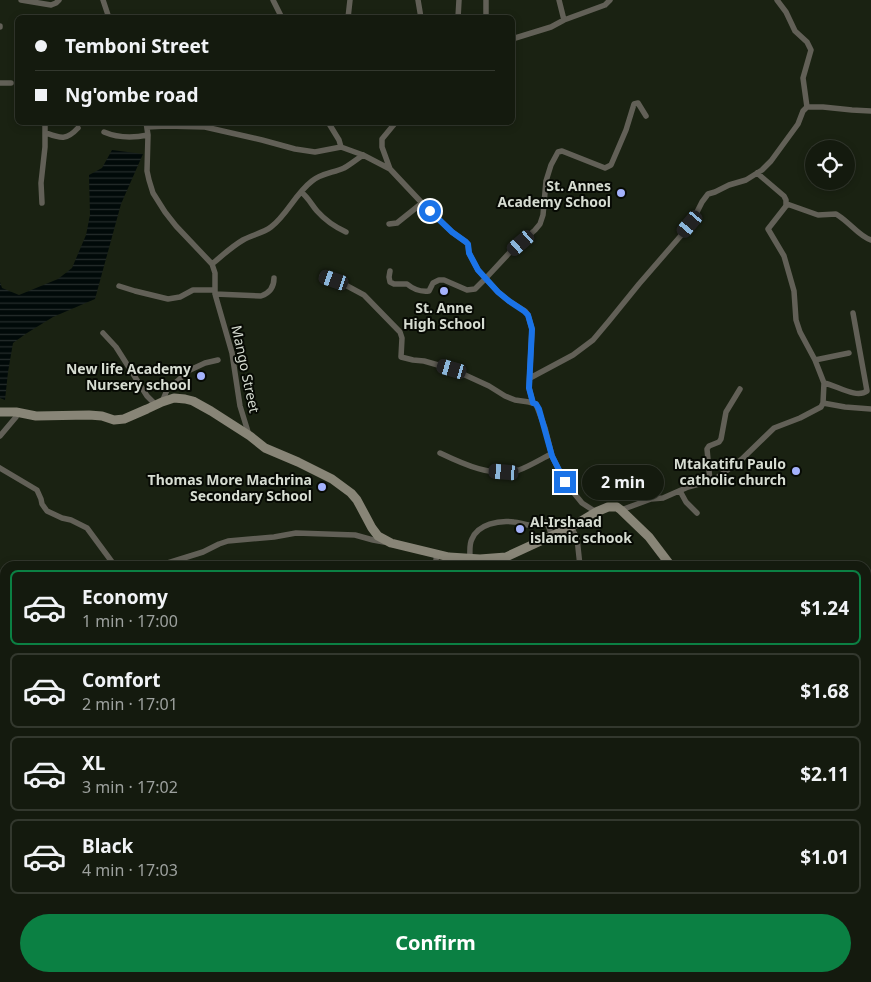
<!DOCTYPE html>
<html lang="en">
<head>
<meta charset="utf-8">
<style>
	body { margin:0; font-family:"Noto Sans",sans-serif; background:#21271c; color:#f1f3f6; height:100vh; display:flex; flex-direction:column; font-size:19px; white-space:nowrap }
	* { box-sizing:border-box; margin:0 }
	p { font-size:16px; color:#9da19e }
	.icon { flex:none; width:28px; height:28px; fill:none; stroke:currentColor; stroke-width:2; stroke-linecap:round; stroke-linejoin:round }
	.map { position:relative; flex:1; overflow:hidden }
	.drawer { position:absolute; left:0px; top:561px; width:871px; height:421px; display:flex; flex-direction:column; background:#141a0e; border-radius:15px 15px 0 0; box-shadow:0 2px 8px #0003,0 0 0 1px #33382e }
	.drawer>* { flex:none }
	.hud { position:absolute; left:15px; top:15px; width:500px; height:110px; border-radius:8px; box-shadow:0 2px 8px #0003,0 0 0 1px #33382e; display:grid; align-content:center; height:110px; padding:0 20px; background:#141a0e }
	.controls { position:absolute; left:805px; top:140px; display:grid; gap:10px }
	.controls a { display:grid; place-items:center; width:50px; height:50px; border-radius:50%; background:#141a0e; box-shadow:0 2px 8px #0003,0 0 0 1px #33382e; font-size:25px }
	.end { position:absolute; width:22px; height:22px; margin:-11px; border:6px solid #1a73e8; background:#fff; box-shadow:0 0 0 2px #fff }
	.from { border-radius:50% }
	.bubble { position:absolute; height:35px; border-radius:18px; background:#141a0e; box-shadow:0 2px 8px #0003,0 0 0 1px #33382e; font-size:16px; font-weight:700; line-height:35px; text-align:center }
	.car { position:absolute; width:15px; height:30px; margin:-15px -8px; border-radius:6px; box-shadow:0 0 4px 1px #0007; background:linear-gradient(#222 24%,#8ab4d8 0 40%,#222 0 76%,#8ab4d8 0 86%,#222 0) }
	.hud b { display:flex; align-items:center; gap:18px; height:48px; font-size:19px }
	.hud b+b { border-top:1px solid #33382e }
	.hud i { width:12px; height:12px; background:#f1f3f6 }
	ul { padding:9px 0 0; list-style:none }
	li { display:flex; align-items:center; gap:15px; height:75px; margin:0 10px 8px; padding:0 10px; border:2px solid #33382e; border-radius:8px }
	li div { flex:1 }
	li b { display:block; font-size:19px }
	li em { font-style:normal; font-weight:700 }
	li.on { border-color:#0b8043 }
	li>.icon { width:45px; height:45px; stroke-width:1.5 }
	.cta { display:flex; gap:10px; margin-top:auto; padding:10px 20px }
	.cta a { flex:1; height:58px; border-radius:30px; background:#0b8043; color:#fff; font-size:20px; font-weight:700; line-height:58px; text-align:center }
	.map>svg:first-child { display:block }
	.water { fill:url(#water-rules) }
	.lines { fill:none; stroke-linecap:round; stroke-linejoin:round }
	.street { stroke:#626057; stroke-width:5.5 }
	.secondary { stroke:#888577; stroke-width:9 }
	.route { stroke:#1a73e8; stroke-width:6 }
	.poi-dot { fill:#a4b2fc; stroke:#070a04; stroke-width:2 }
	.labels { text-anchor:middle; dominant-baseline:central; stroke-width:4; stroke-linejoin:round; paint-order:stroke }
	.poi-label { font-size:14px; font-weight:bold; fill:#d6dcd1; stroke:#070a04; text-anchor:end }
	.street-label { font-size:14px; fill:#d6dcd1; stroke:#070a04 }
</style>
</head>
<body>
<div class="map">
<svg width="871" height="982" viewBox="0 0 871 982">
	<defs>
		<pattern id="water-rules" width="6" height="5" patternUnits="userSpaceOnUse" patternTransform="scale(1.25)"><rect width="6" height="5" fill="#010a09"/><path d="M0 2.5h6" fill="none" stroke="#252d2c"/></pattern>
	</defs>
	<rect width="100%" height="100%" fill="#1a2212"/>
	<path class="water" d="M112,150L143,154L121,204L95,299L53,317L27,333L13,343L8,372L5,400L0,398V282L2,288L19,295L58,279L72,268L86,235L90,215L89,175L102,168Z"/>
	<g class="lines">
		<path class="street" d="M21,0L51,5L56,3L59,0
			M103,0L109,18
			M273,0L282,18
			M418,0L421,18
			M486,0V18
			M559,0L564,20
			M777,0L786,12L795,31L807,42L811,50L803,78L807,107
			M348,18L350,0
			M458,18L459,0
			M0,26V27
			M512,39L551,27L564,20L605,5L610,0
			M0,83H11
			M146,122L148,135L147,171L149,180L153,193L165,212L176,226L212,264L215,273V294L232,353L240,406L249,435
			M328,122L339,140L341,147
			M147,127L166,126L205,127L262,140L295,149L315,152L341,147L363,155L390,169L422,203L452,232L466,242L468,245L469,253L478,270L498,292L509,301L525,311L528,315L532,329L529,388L533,403
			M104,132C118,138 133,138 148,135
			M46,133C60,138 66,141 78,128
			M390,169L382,147V139L396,122
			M757,173L784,196L786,200V206L768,229L784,256L794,291L796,320L800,332L815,360L849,353
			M301,192C308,197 311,204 317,211C325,220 335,227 346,232
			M42,203L41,183L45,147V122
			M787,204L818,215L836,214L839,216C850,223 860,237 871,240
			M389,224L397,223L422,203
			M212,264C222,256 231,247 243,240C252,235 263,233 271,227C287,215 295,194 312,181C322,173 333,173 344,168C351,164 357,159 363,155
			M390,271L389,277L390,282L394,284H407C413,289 421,292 429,291L433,283L439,280H444L467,290L475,289L486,278L511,251L535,230L540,224L543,215L546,181L551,165L558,152L562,151L605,168L611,165L626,130L634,104L638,103L646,116
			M322,276L338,281L364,295L400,332L402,338L401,357L413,360L424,361L452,369L489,386L505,396L515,400L529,402L536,404L545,428L552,456L565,482L582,503L596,512
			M119,286L135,291L168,299L180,297L193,290H215
			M215,294L261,296C270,293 274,287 274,278
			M103,333L116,347L147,396L156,405
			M530,378L573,355L593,340L609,321L639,284L691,224L702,202L708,194L715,192L729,185L746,180L762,170L771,161L798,124L803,111L807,107H823L852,110L871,111
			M824,383C836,385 856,399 867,391L853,313
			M162,402L167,390L190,370L205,363L218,360
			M823,403L845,407L871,409
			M0,436L16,417L18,412
			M440,453C463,464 493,478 519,470C530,466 541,459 551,454
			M0,468L37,490L41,499L42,504L47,511L62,518L71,520L87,528L115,566
			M710,481L707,449L709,446L719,442L721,439L726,412L740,389
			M680,491L686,502L697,513
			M621,510L651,499L663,498L688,487L714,480L742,459L774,428L800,418L821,407L823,403L824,383L815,360
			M571,527L577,538L580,566
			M470,558C470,552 469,544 472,539C478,524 499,520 514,522C519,522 524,525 529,525C534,525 540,520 545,522C549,524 550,532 552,536
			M158,566L203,552L219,544L228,541L274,537L296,533L355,535L373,540L384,542
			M435,566L437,554
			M0,608H5
			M866,648L871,642
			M866,724L871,719
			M0,727H5
			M0,767L2,779
			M866,882L871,886
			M28,978L31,982
			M371,978L373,982
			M547,978L554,982
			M647,978L669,982
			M711,978L726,980L729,982
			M63,982L65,978
			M302,982L304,978
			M483,982L488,978
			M697,982L710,978
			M865,982L871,972"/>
		<path class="secondary" d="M0,412H16L36,416L89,415L102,416L114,420L124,419L147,409L162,402L174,398L185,399L193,401L211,411L250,436L265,448L298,462L332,479L351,493L357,500L372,528L378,536L391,543L449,557L480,559L506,557L571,527L596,512L608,507H617L621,510L649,537L671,566
			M866,693L871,699"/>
	</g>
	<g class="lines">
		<path class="route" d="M430,211L452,232L466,242L468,244L469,253L478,270L498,292L509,301L524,311L528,315L532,329L529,388L533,403L536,404L539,409L552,456L565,482"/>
	</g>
	<g class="poi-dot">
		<circle cx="621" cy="193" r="5"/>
		<circle cx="444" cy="291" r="5"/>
		<circle cx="201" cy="376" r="5"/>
		<circle cx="796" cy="471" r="5"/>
		<circle cx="322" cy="487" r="5"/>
		<circle cx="520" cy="529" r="5"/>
	</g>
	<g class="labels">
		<g class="poi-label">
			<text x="611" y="185">St. Annes<tspan x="611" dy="16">Academy School</tspan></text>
			<text x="444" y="307" text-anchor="middle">St. Anne<tspan x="444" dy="16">High School</tspan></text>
			<text x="191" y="368">New life Academy<tspan x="191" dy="16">Nursery school</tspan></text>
			<text x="786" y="463">Mtakatifu Paulo<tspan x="786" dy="16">catholic church</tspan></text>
			<text x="312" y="479">Thomas More Machrina<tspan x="312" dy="16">Secondary School</tspan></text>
			<text x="530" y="521" text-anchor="start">Al-Irshaad<tspan x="530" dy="16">islamic schook</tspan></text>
		</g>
		<g class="street-label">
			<text transform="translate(246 369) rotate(78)">Mango Street</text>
		</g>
	</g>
</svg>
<div class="controls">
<a><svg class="icon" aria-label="locate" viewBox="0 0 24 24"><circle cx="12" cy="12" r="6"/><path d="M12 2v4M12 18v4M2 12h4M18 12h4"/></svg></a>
</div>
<i class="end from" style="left:430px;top:211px"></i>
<i class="end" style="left:565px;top:482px"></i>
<div class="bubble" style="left:582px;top:465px;width:82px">2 min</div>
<i class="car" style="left:690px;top:224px;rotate:220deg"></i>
<i class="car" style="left:521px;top:243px;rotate:229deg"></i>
<i class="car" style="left:334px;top:280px;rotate:289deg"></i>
<i class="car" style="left:452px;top:369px;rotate:286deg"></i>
<i class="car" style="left:504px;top:472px;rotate:275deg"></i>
<div class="hud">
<b><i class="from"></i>Temboni Street</b>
<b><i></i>Ng'ombe road</b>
</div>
<section class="drawer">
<ul>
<li class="on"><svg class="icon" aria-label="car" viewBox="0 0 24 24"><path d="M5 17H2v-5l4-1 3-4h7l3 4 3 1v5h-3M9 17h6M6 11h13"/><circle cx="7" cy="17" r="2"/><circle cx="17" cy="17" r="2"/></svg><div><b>Economy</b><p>1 min · 17:00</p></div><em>$1.24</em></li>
<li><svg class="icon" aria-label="car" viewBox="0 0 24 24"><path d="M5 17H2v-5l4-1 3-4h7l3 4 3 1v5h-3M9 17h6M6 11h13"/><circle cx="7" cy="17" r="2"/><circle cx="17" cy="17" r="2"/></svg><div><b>Comfort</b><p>2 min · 17:01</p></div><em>$1.68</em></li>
<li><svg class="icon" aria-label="car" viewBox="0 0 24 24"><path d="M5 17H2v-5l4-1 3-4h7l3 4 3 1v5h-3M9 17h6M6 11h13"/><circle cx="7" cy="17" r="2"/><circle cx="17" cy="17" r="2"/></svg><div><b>XL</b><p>3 min · 17:02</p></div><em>$2.11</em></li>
<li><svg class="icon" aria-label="car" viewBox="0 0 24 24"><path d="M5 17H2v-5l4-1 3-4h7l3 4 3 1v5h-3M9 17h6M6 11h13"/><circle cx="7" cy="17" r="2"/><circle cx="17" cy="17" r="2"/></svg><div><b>Black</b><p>4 min · 17:03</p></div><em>$1.01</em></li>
</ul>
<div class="cta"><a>Confirm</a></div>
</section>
</div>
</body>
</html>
